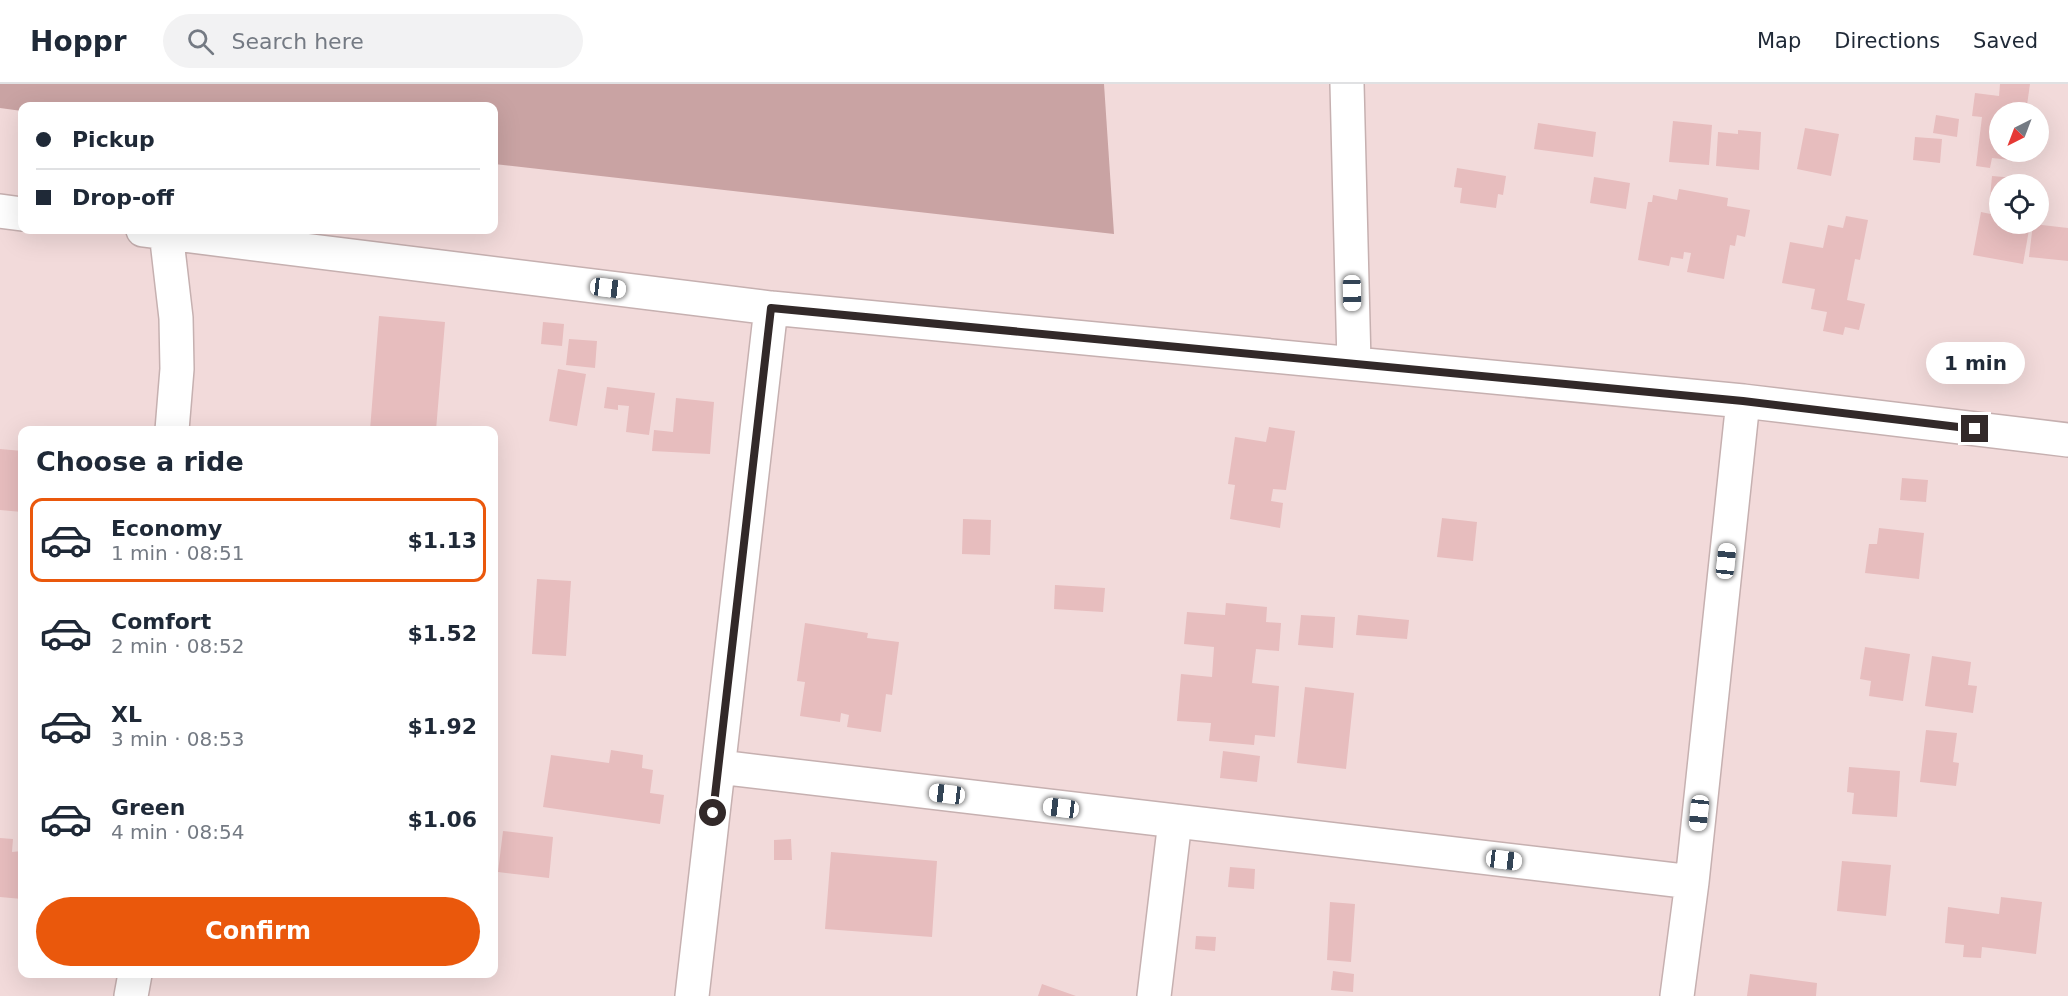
<!DOCTYPE html>
<html lang="en">
<head>
<meta charset="utf-8">
<style>
	body { margin:0; font-family:"DejaVu Sans",sans-serif; background:#f2f2f3; color:#1f2937; height:100vh; display:flex; flex-direction:column; font-size:22px; white-space:nowrap }
	* { box-sizing:border-box; margin:0 }
	p { font-size:20px; color:#747a83 }
	.icon { flex:none; width:33px; height:33px; fill:none; stroke:currentColor; stroke-width:2; stroke-linecap:round; stroke-linejoin:round }
	.map { position:relative; flex:1; overflow:hidden }
	.drawer { position:absolute; left:18px; top:342px; width:480px; height:552px; display:flex; flex-direction:column; background:#fff; border-radius:12px; box-shadow:0 6px 24px #0002 }
	.drawer>* { flex:none }
	.top-card { position:absolute; left:18px; top:18px; width:480px; height:132px; border-radius:12px; box-shadow:0 6px 24px #0002; display:grid; align-content:center; height:132px; padding:0 18px; background:#fff }
	.needle { width:39px; rotate:222deg }
	.buttons { position:absolute; left:1989px; top:18px; display:grid; gap:12px }
	.buttons a { display:grid; place-items:center; width:60px; height:60px; border-radius:50%; background:#fff; box-shadow:0 6px 24px #0002; font-size:30px }
	.end { position:absolute; width:27px; height:27px; margin:-14px; border:8px solid #322929; background:#fff; box-shadow:0 0 0 3px #fff }
	.from { border-radius:50% }
	.bubble { position:absolute; height:42px; border-radius:21px; background:#fff; box-shadow:0 6px 24px #0002; font-size:20px; font-weight:700; line-height:42px; text-align:center }
	.car { position:absolute; width:18px; height:36px; margin:-18px -9px; border-radius:8px; box-shadow:0 0 4px 2px #0007; background:linear-gradient(#fff 24%,#345 0 40%,#fff 0 76%,#345 0 86%,#fff 0) }
	.top-card b { display:flex; align-items:center; gap:21px; height:57px; font-size:22px }
	.top-card b+b { border-top:2px solid #e0e1e3 }
	.top-card i { width:15px; height:15px; background:#1f2937 }
	ul { padding:0; list-style:none }
	li { display:flex; align-items:center; gap:18px; height:84px; margin:0 12px 9px; padding:0 6px; border:3px solid transparent; border-radius:12px }
	li div { flex:1 }
	li b { display:block; font-size:22px }
	li em { font-style:normal; font-weight:700 }
	li.selected { border-color:#ea580c }
	li>.icon { width:54px; height:54px; stroke-width:1.5 }
	h2 { padding:0 18px; font-size:27px; line-height:72px }
	.button { display:flex; gap:12px; margin-top:auto; padding:12px 18px }
	.button a { flex:1; height:69px; border-radius:36px; background:#ea580c; color:#fff; font-size:24px; font-weight:700; line-height:69px; text-align:center }
	header { display:flex; align-items:center; gap:36px; box-sizing:border-box; height:84px; padding:0 30px; background:#fff; border-bottom:2px solid #e0e1e3 }
	header strong { font-size:28px }
	nav { display:flex; gap:33px; margin-inline-start:auto; font-size:21px }
	.search { width:420px; height:54px; background:#f2f2f3; display:flex; align-items:center; gap:15px; box-sizing:border-box; padding:0 21px; border-radius:33px; color:#747a83; font-size:22px }
	.map>svg:first-child { display:block }
	.green { fill:#c9a3a3 }
	.building { fill:#e7bdbe }
	.lines { fill:none; stroke-linecap:round; stroke-linejoin:round }
	.minor-casing { stroke:#c6b0b0; stroke-width:36 }
	.minor { stroke:#fff; stroke-width:33 }
	.route { stroke:#322929; stroke-width:8 }
</style>
</head>
<body>
<header>
<strong>Hoppr</strong>
<div class="search"><svg class="icon" aria-label="search" viewBox="0 0 24 24"><circle cx="10" cy="10" r="6"/><path d="M15 15l6 6"/></svg>Search here</div>
<nav><a>Map</a><a>Directions</a><a>Saved</a></nav>
</header>
<div class="map">
<svg width="2068" height="912" viewBox="0 0 2068 912">
	<rect width="100%" height="100%" fill="#f2dada"/>
	<path class="green" d="M0,0H1104L1114,150L494,80V22H22V27L0,24Z"/>
	<path class="building" d="M2000,0H2030L2026,28H2000V68H2021L2020,77L1992,74L1990,84L1976,82L1982,33L1972,32L1975,9L1999,12Z
		M1936,31L1959,35L1957,53L1933,49Z
		M1673,37L1712,41L1709,81L1669,78Z
		M1538,39L1596,48L1593,73L1534,65Z
		M1805,44L1839,50L1831,92L1797,85Z
		M1738,46L1761,48L1759,86L1716,82L1718,48L1738,50Z
		M1915,53L1942,55L1940,79L1913,76Z
		M1457,84L1506,92L1503,111L1498,110L1496,124L1460,119L1462,104L1454,103Z
		M1992,92L2016,94L2015,100H2000V115L1990,114Z
		M1594,93L1630,99L1626,125L1590,119Z
		M1679,105L1728,114L1727,122L1750,126L1745,153L1737,151L1735,162L1730,161L1724,195L1687,188L1691,169L1684,168L1683,175L1671,173L1669,182L1638,176L1648,118H1652L1653,111L1677,116Z
		M1981,128L2000,132V140H2030L2023,180L1973,171Z
		M1846,132L1868,136L1860,176L1855,175L1847,216L1865,220L1859,246L1845,243L1843,251L1823,247L1827,228L1811,225L1815,205L1782,199L1790,158L1823,164L1828,141L1843,144Z
		M2033,140L2068,144V177L2029,173Z
		M379,232L445,238L436,346H370Z
		M543,238L564,240L562,262L541,260Z
		M569,255L597,257L595,284L566,281Z
		M558,285L586,290L577,342L549,337Z
		M607,303L655,309L649,351L626,348L629,322L618,321V326L604,324Z
		M676,314L714,318L710,370L652,367L654,346L673,348Z
		M1269,343L1295,347L1286,406L1273,405L1271,417L1283,419L1280,444L1230,435L1235,401L1228,400L1235,353L1266,358Z
		M0,365L22,367V428L0,426Z
		M1902,394L1928,396L1926,418L1900,416Z
		M1442,434L1477,438L1473,477L1437,473Z
		M963,435L991,436L990,471L962,470Z
		M1879,444L1924,449L1919,495L1865,489L1869,460H1877Z
		M537,495L571,497L566,572L532,570Z
		M1055,501L1105,504L1103,528L1054,525Z
		M1226,519L1267,523L1266,538L1281,539L1279,567L1256,565L1252,599L1279,602L1275,653L1255,651L1254,661L1209,657L1211,639L1177,637L1181,590L1212,593L1214,563L1184,560L1187,528L1225,531Z
		M1301,531L1335,533L1333,564L1298,561Z
		M1358,531L1409,536L1407,555L1356,551Z
		M805,539L868,549L867,554L899,558L892,611L886,610L881,648L847,643L849,631L841,629L840,638L800,632L805,598L797,597Z
		M1865,563L1910,570L1903,617L1869,612L1871,597L1860,595Z
		M1932,572L1971,578L1968,601L1977,602L1973,629L1925,622Z
		M1305,603L1354,609L1346,685L1297,679Z
		M1926,646L1957,649L1953,678L1959,679L1956,702L1920,698Z
		M611,666L643,671L642,684L653,686L650,709L664,711L660,740L543,723L551,671L609,679Z
		M1223,667L1260,672L1257,698L1220,694Z
		M1849,683L1900,687L1897,733L1852,730L1854,709L1847,708Z
		M503,747L553,753L549,794L498,788Z
		M0,754L13,755L12,768L22,767V815L0,813Z
		M791,755L792,776H774V756Z
		M831,768L937,777L932,853L825,845Z
		M1842,777L1891,781L1886,832L1837,827Z
		M1230,783L1255,785L1254,805L1228,803Z
		M2001,813L2042,818L2036,870L1982,863L1981,874L1963,873L1964,861L1945,859L1948,823L1999,830Z
		M1330,818L1355,820L1351,878L1327,876Z
		M1196,852L1216,853L1215,867L1195,865Z
		M1333,887L1354,890L1353,908L1331,906Z
		M1750,890L1817,899L1816,912H1747Z
		M1042,900L1076,912H1038Z"/>
	<g class="lines">
		<g class="minor-casing">
			<path id="minor" d="M1347,0L1354,279
				M0,127L22,130
				M143,146L771,224L1743,317L2068,356
				M166,148L176,234L177,285L172,346
				M719,683L1692,798
				M131,912L135,890
				M692,912L771,224
				M1154,912L1175,737
				M1677,912L1692,798L1743,317"/>
		</g>
		<use href="#minor" class="minor"/>
	</g>
	<g class="lines">
		<path class="route" d="M713,729L771,224L1743,317L1975,345"/>
	</g>
</svg>
<div class="buttons">
<a><svg class="needle" viewBox="-14 -14 28 28"><path d="M0-13l5 13h-10z" fill="#e53935"/><path d="M0 13l5-13h-10z" fill="#747a83"/></svg></a>
<a><svg class="icon" aria-label="locate" viewBox="0 0 24 24"><circle cx="12" cy="12" r="6"/><path d="M12 2v4M12 18v4M2 12h4M18 12h4"/></svg></a>
</div>
<i class="end from" style="left:713px;top:729px"></i>
<i class="end" style="left:1975px;top:345px"></i>
<div class="bubble" style="left:1926px;top:258px;width:99px">1 min</div>
<i class="car" style="left:608px;top:204px;rotate:97deg"></i>
<i class="car" style="left:1352px;top:209px;rotate:179deg"></i>
<i class="car" style="left:1726px;top:477px;rotate:6deg"></i>
<i class="car" style="left:947px;top:710px;rotate:277deg"></i>
<i class="car" style="left:1061px;top:724px;rotate:277deg"></i>
<i class="car" style="left:1699px;top:729px;rotate:186deg"></i>
<i class="car" style="left:1504px;top:776px;rotate:97deg"></i>
<div class="top-card">
<b><i class="from"></i>Pickup</b>
<b><i></i>Drop-off</b>
</div>
<section class="drawer">
<h2>Choose a ride</h2>
<ul>
<li class="selected"><svg class="icon" aria-label="car" viewBox="0 0 24 24"><path d="M5 17H2v-5l4-1 3-4h7l3 4 3 1v5h-3M9 17h6M6 11h13"/><circle cx="7" cy="17" r="2"/><circle cx="17" cy="17" r="2"/></svg><div><b>Economy</b><p>1 min · 08:51</p></div><em>$1.13</em></li>
<li><svg class="icon" aria-label="car" viewBox="0 0 24 24"><path d="M5 17H2v-5l4-1 3-4h7l3 4 3 1v5h-3M9 17h6M6 11h13"/><circle cx="7" cy="17" r="2"/><circle cx="17" cy="17" r="2"/></svg><div><b>Comfort</b><p>2 min · 08:52</p></div><em>$1.52</em></li>
<li><svg class="icon" aria-label="car" viewBox="0 0 24 24"><path d="M5 17H2v-5l4-1 3-4h7l3 4 3 1v5h-3M9 17h6M6 11h13"/><circle cx="7" cy="17" r="2"/><circle cx="17" cy="17" r="2"/></svg><div><b>XL</b><p>3 min · 08:53</p></div><em>$1.92</em></li>
<li><svg class="icon" aria-label="car" viewBox="0 0 24 24"><path d="M5 17H2v-5l4-1 3-4h7l3 4 3 1v5h-3M9 17h6M6 11h13"/><circle cx="7" cy="17" r="2"/><circle cx="17" cy="17" r="2"/></svg><div><b>Green</b><p>4 min · 08:54</p></div><em>$1.06</em></li>
</ul>
<div class="button"><a>Confirm</a></div>
</section>
</div>
</body>
</html>
